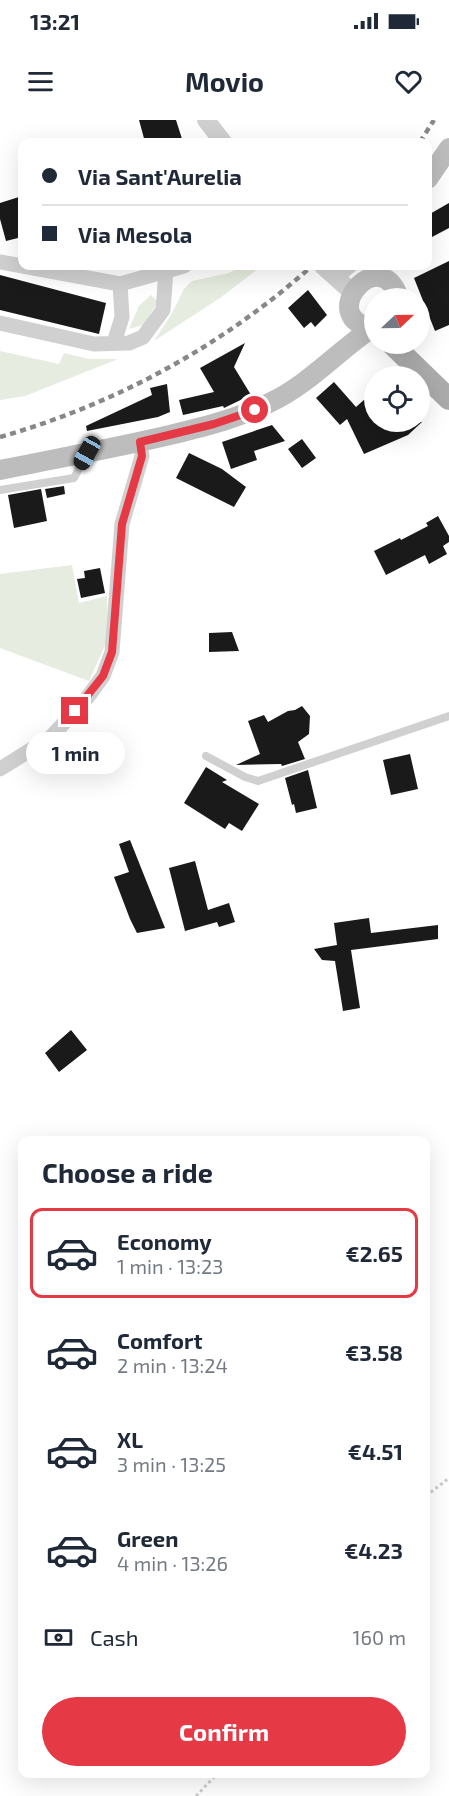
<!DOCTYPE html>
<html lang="en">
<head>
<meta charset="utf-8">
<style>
	body { margin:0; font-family:"Exo 2",sans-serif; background:#f2f2f3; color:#1f2937; height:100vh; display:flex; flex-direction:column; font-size:22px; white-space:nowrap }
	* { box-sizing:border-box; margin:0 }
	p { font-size:20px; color:#747a83 }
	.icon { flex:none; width:33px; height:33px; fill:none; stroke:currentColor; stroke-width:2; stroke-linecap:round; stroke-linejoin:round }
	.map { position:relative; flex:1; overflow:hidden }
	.drawer { position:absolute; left:18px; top:1016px; width:412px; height:642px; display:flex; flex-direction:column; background:#fff; border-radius:12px; box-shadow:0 6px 24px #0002 }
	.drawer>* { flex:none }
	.guide { position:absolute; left:18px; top:18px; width:414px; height:132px; border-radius:12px; box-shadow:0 6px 24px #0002; display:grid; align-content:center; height:132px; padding:0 24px; background:#fff }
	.needle { width:39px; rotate:68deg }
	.buttons { position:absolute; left:364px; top:168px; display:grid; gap:12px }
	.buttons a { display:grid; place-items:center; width:66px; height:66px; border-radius:50%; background:#fff; box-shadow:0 6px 24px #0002; font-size:30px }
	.end { position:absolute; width:27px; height:27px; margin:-14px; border:8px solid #e63946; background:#fff; box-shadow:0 0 0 3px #fff }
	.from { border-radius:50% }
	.bubble { position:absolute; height:42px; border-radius:21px; background:#fff; box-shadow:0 6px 24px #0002; font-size:20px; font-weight:700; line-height:42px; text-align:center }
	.car { position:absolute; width:18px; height:36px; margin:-18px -9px; border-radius:8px; box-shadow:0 0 4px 2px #0007; background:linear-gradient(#222 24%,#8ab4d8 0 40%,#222 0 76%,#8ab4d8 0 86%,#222 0) }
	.guide b { display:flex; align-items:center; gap:21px; height:57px; font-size:22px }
	.guide b+b { border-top:2px solid #e0e1e3 }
	.guide i { width:15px; height:15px; background:#1f2937 }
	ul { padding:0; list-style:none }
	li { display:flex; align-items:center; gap:18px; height:90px; margin:0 12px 9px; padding:0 12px; border:3px solid transparent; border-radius:12px }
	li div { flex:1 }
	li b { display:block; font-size:22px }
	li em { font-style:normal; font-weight:700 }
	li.selected { border-color:#e63946 }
	li>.icon { width:54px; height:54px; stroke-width:1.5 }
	h2 { padding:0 24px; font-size:27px; line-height:72px }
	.pay { display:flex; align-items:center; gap:15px; height:66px; padding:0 24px; font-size:22px }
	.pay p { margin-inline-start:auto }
	.cta { display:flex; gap:12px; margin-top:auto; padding:12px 24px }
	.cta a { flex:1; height:69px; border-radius:36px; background:#e63946; color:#fff; font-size:24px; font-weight:700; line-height:69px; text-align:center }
	.status { display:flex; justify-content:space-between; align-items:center; height:42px; padding:0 30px; background:#fff; direction:ltr }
	.status svg { height:16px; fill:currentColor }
	header { display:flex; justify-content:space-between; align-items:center; height:78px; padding:0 24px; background:#fff; font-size:27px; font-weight:700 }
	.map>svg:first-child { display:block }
	.green { fill:#e6ecdf }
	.building { fill:#1a1a1a }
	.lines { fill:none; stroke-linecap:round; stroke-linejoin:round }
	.path { stroke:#cdcdcd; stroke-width:3; stroke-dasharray:3 3; stroke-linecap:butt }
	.service { stroke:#d0d0d0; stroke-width:8 }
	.minor { stroke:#d0d0d0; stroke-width:15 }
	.tertiary { stroke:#d0d0d0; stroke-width:18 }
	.secondary { stroke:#bdbdbd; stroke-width:20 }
	.primary { stroke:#ababab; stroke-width:22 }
	.rail { stroke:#888; stroke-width:4.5; stroke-dasharray:6 4.5; stroke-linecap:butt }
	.route { stroke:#e63946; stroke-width:8 }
</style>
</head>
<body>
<div class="status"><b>13:21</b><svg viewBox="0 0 49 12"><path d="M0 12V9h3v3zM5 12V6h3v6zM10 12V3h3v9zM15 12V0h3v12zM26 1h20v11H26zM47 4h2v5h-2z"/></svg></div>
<header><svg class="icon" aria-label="menu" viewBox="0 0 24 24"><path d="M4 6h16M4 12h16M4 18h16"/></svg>Movio<svg class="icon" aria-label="heart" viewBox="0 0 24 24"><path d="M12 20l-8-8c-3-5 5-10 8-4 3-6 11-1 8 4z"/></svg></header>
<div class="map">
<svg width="449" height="1676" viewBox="0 0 449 1676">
	<rect width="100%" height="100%" fill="#fff"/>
	<path class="green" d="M244,146H262L220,178L154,221L171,195L184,169L192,161L229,153Z
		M151,175L158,182L143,205L129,209L139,186Z
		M0,231L59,244L64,233L89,239H118L25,276L0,280Z
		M72,445L79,483L107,476L108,519L89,561L0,528V454Z"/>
	<path class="building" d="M139,0H176L183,22H145Z
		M22,76V117L6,121L0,99V83Z
		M449,83V108L432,117L428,109V95Z
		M449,141V205L435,211L414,158Z
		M0,155L106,183L99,214L0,190Z
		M308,170L327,195L315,207L311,202L304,208L288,188Z
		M245,223L234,247L251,275L224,288L223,286L183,295L179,280L214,272L200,248Z
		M334,262L356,287L375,270V302H422L408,315L364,334L347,299L340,305L316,278Z
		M167,264L170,292L158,297L87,311L86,306L152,275L150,268Z
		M272,305L285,321L254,331L257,340L231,349L222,322Z
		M302,319L316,338L302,348L288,329Z
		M189,333L222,349L246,367L234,387L176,358Z
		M64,366L65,374L47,378L45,369Z
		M41,369L47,401L14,408L8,375Z
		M438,396L449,416V422L443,426L447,434L429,444L425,435L386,455L374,431L400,418L401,420L428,406L426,403Z
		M100,448L105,473L81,478L77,459L85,458L84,451Z
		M232,512L239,531L209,532V513Z
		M302,586L310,596L309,614L298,622L305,639L282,646L281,644L236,645L260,634L248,601L264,595L268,602L288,591L295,590Z
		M410,634L418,669L391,675L383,640Z
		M206,647L227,660L222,662L259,684L242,711L229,703L225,709L184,683Z
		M308,650L317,688L296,693L294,684L292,685L285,658Z
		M130,720L165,808L137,813L130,799L114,757L129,752L119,724Z
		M195,741L208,790L229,783L235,802L219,807L217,802L185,811L169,748Z
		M369,798L371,813L438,805V819L351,830L360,888L343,891L335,841L322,840L314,829L337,825L334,803Z
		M71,910L87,930L59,952L45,933Z"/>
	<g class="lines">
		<path class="path" d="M426,1376L449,1358
			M196,1676L218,1653"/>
		<path class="service" d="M0,370L74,358L86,335
			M206,636L245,657L258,661L449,596"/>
		<path class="minor" d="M0,142L120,164L184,146
			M335,158L350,146
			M0,203L94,224L129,223L143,217L163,190L166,151
			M114,223L122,197L120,164
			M0,649L51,617L87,578L103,556L112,532L122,404L142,336L140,322"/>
		<path class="tertiary" d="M206,0L223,22
			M323,146L352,172"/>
		<path class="secondary" d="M428,59L449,28
			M375,208C313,201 379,119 399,178
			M0,350C58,338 116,328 174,314C207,306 239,298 269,283C308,265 337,232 372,208"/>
		<path class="primary" d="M392,224L449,279"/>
		<path class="rail" d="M420,22L434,0
			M0,317C116,284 222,226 312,146"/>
	</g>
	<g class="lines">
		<path class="route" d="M75,591L103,556L112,532L122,404L142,336L140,322L214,304L255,290"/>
	</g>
</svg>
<div class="buttons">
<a><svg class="needle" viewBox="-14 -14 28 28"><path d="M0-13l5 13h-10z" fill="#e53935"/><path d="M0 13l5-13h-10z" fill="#747a83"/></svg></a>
<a><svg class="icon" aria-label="locate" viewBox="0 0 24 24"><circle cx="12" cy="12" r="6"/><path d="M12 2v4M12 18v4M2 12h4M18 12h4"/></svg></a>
</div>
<i class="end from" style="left:255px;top:290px"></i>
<i class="end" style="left:75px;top:591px"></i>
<div class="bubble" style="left:26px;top:612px;width:99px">1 min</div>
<i class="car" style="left:87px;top:333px;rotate:209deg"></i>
<div class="guide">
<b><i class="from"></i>Via Sant'Aurelia</b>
<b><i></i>Via Mesola</b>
</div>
<section class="drawer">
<h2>Choose a ride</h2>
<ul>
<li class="selected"><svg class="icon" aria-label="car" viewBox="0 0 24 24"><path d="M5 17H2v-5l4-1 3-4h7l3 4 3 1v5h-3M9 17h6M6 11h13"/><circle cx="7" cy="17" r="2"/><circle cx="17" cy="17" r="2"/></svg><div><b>Economy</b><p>1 min · 13:23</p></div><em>€2.65</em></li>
<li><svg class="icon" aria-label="car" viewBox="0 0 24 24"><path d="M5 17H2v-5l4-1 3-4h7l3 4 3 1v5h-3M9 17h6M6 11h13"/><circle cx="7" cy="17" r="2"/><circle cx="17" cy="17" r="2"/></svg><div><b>Comfort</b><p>2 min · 13:24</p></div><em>€3.58</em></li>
<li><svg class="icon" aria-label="car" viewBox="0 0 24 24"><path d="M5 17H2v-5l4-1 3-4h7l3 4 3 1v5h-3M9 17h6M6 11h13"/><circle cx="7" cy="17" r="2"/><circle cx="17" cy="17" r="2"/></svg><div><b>XL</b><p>3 min · 13:25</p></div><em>€4.51</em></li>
<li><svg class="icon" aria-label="car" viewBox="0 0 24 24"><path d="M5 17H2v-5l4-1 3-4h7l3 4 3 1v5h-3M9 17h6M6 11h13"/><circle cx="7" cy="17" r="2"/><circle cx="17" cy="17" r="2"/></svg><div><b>Green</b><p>4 min · 13:26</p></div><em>€4.23</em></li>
</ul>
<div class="pay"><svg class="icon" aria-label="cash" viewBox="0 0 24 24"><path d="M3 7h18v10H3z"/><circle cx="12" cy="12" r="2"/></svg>Cash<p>160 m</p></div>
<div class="cta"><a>Confirm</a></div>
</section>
</div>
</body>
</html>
